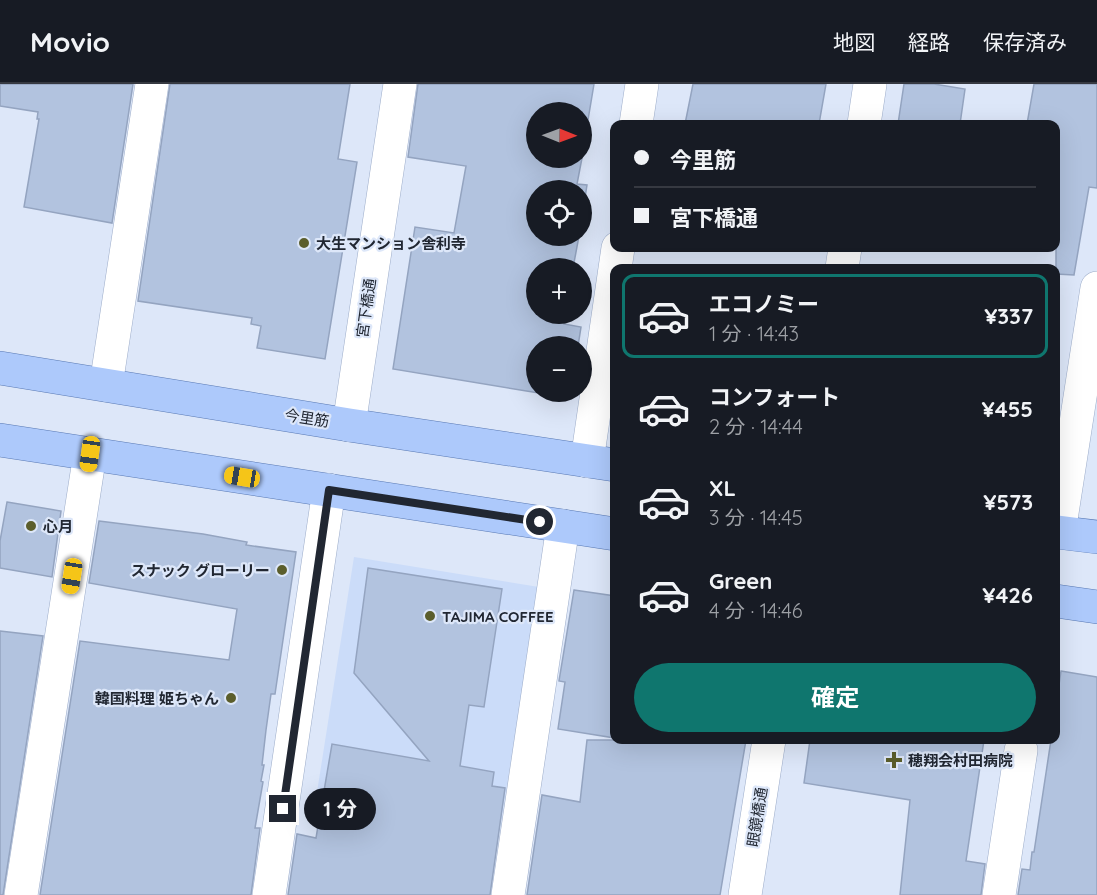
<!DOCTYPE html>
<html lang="ja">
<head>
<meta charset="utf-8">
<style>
	body { margin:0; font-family:Quicksand,"Noto Sans JP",sans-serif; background:#242831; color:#f1f3f6; height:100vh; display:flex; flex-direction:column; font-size:22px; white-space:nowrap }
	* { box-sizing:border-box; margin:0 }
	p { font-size:20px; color:#9ea1a6 }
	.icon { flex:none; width:33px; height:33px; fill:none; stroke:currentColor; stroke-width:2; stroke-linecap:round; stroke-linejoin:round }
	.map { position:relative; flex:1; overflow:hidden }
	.panel { position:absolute; left:610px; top:180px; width:450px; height:480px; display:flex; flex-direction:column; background:#171b24; border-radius:12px; box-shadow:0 6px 24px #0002 }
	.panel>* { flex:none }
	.top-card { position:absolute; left:610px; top:36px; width:450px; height:132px; border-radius:12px; box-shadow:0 6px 24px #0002; display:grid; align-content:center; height:132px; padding:0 24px; background:#171b24 }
	.needle { width:39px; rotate:91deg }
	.controls { position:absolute; left:526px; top:18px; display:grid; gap:12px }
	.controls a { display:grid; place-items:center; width:66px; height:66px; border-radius:50%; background:#171b24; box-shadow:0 6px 24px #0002; font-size:30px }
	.end { position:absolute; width:27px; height:27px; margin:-14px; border:8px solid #212732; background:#fff; box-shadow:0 0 0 3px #fff }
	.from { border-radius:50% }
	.bubble { position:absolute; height:42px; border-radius:21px; background:#171b24; box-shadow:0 6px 24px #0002; font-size:20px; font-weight:700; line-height:42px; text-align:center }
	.car { position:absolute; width:18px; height:36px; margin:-18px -9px; border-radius:8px; box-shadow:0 0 4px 2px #0007; background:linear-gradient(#f5c518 24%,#345 0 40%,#f5c518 0 76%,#345 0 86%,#f5c518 0) }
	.top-card b { display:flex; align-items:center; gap:21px; height:57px; font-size:22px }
	.top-card b+b { border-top:2px solid #363941 }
	.top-card i { width:15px; height:15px; background:#f1f3f6 }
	ul { padding:10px 0 0; list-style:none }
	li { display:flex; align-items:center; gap:18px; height:84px; margin:0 12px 9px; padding:0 12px; border:3px solid transparent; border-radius:12px }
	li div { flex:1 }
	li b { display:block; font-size:22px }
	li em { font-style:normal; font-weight:700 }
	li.current { border-color:#0f766e }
	li>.icon { width:54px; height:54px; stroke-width:1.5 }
	.button { display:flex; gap:12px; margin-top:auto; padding:12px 24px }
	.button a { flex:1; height:69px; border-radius:36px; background:#0f766e; color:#fff; font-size:24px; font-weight:700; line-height:69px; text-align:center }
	header { display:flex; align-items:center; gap:36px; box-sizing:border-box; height:84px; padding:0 30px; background:#171b24; border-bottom:2px solid #363941 }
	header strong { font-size:28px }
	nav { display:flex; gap:33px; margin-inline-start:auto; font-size:21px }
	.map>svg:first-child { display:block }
	.built { fill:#cbdcf9 }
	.building { fill:#b2c3df; stroke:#94a4c0; stroke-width:1.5 }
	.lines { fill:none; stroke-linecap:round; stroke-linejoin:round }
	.street-casing { stroke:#9cacc9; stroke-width:34 }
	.primary-casing { stroke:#5979b3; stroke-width:34 }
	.street { stroke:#fff; stroke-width:33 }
	.primary { stroke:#adc9fb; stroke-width:33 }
	.route { stroke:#212732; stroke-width:8 }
	.poi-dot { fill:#5b5e2c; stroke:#dde7f9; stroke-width:2 }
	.labels { text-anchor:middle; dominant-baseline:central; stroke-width:4.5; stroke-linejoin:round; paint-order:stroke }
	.poi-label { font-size:15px; font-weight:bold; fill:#212732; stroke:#dde7f9; text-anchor:start }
	.street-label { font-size:15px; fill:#212732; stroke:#dde7f9 }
</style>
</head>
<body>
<header>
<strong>Movio</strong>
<nav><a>地図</a><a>経路</a><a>保存済み</a></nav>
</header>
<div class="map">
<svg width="1097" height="811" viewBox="0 0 1097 811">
	<rect width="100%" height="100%" fill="#dde7f9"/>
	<path class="built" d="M354,473L539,503L496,769L312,740Z"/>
	<path class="building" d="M0,0H133L112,139L24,123L39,35H37L38,28L0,22Z
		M170,0H350L338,75L357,78L325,275L257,264L261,242L251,240L252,234L138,217Z
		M418,0H594L582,72V28H537V74H582L577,100L587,101L582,133V106H537V152H579L573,184H537V230H566L564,240L581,243L578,262H537V308H570L569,314L393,285L415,143L454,149L466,82L408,73Z
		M693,0H826L819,40H685Z
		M904,0H934L965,5L960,40H898Z
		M1034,0H1097V104L1089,103L1074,191L1056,190V40H1027Z
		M7,418L61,427L52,493L0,484V457Z
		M99,437L203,450L247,458L246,461L296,468L275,610H271L266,646L262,681H264L261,697L263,698L255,744H260L251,811H40L80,557L229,576L237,525L89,499Z
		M368,484L502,505L484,623L469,621L460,682L494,688L492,702L505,704L490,811H288L297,750L316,754L332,660L429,677L354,589Z
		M574,506L615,512V582L611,611L615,612V654L558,645L565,598L559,597Z
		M0,547L43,552L3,811H0Z
		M1061,587L1097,593V811H1018L1022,785L1030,786L1032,768H1034L1051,656H1056V622Z
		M587,656H746L720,811H527L542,711L580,718Z
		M810,656H984L966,777L985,780L981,811H900L910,716L804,699Z"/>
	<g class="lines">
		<g class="street-casing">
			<path id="street" d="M636,40L642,0
				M864,40L870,0
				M842,184L845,164
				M106,301L152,0
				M349,341L400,0
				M587,377L618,164
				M1059,448L1097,204
				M21,811L90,370
				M269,811L329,406
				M508,811L563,442
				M745,811L769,656
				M999,811L1021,666"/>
		</g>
		<g class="primary-casing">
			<path id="primary" d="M0,284L349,341L615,381
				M0,356L615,450
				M1056,448L1097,453
				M1056,517L1097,523"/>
		</g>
		<use href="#street" class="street"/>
		<use href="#primary" class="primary"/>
	</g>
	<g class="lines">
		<path class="route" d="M283,725L329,406L540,438"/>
	</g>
	<g class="poi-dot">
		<circle cx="304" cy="159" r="6"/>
		<circle cx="31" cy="442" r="6"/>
		<circle cx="282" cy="486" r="6"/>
		<circle cx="430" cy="532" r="6"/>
		<circle cx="231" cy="614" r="6"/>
		<path d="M891 667h6v6h6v6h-6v6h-6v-6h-6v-6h6z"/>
	</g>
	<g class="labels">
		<g class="poi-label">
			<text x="316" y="159">大生マンション舎利寺</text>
			<text x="43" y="442">心月</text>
			<text x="270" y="486" text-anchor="end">スナック グローリー</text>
			<text x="442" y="532">TAJIMA COFFEE</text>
			<text x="219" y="614" text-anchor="end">韓国料理 姫ちゃん</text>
			<text x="908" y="676">穂翔会村田病院</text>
		</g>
		<g class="street-label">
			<text transform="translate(366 224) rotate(-82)">宮下橋通</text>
			<text transform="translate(307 334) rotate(9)">今里筋</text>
			<text transform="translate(757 733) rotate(-81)">眼鏡橋通</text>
		</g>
	</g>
</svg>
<div class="controls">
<a><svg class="needle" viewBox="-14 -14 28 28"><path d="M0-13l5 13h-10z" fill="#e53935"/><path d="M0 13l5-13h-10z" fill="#9ea1a6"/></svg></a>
<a><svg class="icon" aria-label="locate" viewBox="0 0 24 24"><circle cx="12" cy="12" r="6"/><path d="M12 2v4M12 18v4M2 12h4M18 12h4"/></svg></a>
<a>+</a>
<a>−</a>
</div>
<i class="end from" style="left:540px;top:438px"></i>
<i class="end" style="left:283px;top:725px"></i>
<div class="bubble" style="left:304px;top:704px;width:72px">1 分</div>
<i class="car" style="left:90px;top:370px;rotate:188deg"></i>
<i class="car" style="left:242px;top:393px;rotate:279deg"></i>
<i class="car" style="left:72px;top:492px;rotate:189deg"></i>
<div class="top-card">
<b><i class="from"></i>今里筋</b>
<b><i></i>宮下橋通</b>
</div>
<section class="panel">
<ul>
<li class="current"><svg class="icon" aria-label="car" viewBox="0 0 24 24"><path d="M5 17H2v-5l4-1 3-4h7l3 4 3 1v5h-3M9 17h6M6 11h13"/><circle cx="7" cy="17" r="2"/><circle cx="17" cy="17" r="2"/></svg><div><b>エコノミー</b><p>1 分 · 14:43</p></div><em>¥337</em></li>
<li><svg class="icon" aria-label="car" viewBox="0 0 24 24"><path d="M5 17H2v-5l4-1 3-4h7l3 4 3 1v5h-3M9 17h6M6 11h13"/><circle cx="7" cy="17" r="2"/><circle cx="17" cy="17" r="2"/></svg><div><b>コンフォート</b><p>2 分 · 14:44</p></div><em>¥455</em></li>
<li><svg class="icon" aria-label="car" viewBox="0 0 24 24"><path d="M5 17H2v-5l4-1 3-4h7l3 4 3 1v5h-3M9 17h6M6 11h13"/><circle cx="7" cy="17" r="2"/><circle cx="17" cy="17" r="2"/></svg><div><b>XL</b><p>3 分 · 14:45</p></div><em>¥573</em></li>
<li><svg class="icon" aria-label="car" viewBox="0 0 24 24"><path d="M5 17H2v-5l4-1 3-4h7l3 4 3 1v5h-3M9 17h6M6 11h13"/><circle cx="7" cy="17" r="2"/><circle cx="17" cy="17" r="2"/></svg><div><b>Green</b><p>4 分 · 14:46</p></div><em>¥426</em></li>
</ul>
<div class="button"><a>確定</a></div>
</section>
</div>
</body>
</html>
